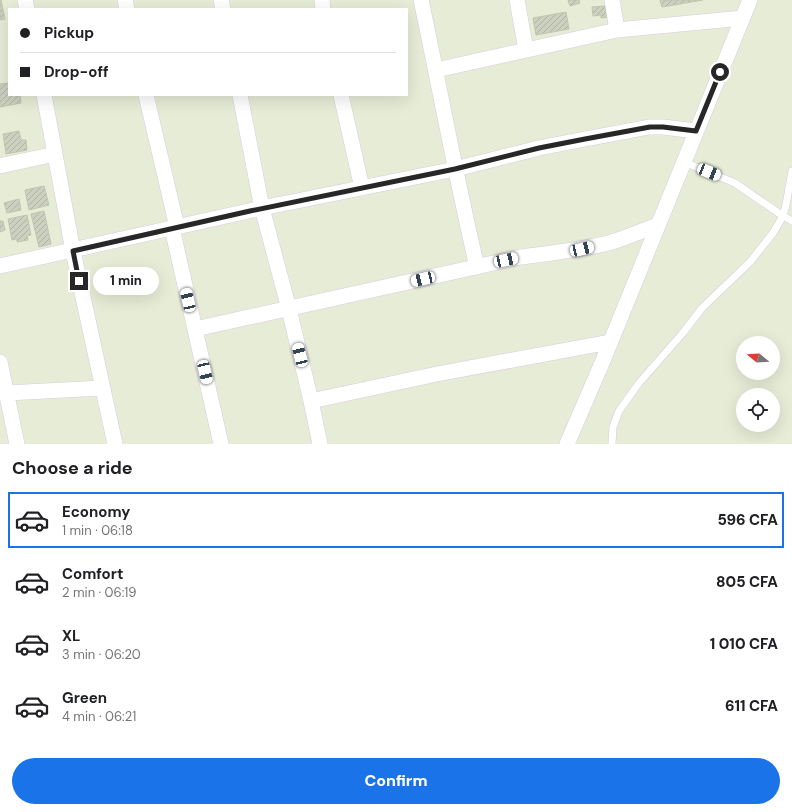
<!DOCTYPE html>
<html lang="en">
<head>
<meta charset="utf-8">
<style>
	body { margin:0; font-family:"DM Sans",sans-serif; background:#f6f6f6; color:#202124; height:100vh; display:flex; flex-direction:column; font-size:15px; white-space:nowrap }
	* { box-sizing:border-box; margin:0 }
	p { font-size:13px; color:#757577 }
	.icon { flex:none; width:22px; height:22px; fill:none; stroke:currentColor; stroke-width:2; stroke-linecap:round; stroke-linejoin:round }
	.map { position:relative; height:444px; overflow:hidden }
	.details { display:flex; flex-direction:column; background:#fff; flex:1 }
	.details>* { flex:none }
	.hud { position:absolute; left:8px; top:8px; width:400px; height:88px; border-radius:0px; box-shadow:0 4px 16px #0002; display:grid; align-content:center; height:88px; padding:0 12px; background:#fff }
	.needle { width:26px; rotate:288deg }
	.fabs { position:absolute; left:736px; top:336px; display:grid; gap:8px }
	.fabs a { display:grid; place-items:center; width:44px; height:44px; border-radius:50%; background:#fff; box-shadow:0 4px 16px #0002; font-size:20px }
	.end { position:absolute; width:18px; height:18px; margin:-9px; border:5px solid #272727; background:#fff; box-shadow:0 0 0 2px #fff }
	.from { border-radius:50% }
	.bubble { position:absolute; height:28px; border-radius:14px; background:#fff; box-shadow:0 4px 16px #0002; font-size:13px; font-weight:800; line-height:28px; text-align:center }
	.car { position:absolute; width:12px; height:24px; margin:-12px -6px; border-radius:5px; box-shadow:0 0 3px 1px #0007; background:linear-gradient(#fff 24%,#345 0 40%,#fff 0 76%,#345 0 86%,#fff 0) }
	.hud b { display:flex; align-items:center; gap:14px; height:38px; font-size:15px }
	.hud b+b { border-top:1px solid #e0e0e0 }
	.hud i { width:10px; height:10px; background:#202124 }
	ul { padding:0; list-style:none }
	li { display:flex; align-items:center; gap:12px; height:56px; margin:0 8px 6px; padding:0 4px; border:2px solid transparent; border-radius:0px }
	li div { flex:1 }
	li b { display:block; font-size:15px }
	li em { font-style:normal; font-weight:800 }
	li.active { border-color:#1a73e8 }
	li>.icon { width:36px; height:36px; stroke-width:1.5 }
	h2 { padding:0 12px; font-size:18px; line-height:48px }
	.action { display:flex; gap:8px; margin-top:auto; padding:8px 12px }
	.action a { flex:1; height:46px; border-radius:24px; background:#1a73e8; color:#fff; font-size:16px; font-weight:800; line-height:46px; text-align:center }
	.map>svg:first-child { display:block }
	.building { fill:url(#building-hatch); stroke:#bfc6b0 }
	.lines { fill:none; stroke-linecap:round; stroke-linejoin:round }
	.lane-casing { stroke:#d7cce2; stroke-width:8 }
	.street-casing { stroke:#d7cce2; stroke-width:16 }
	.lane { stroke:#fff; stroke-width:7 }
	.street { stroke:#fff; stroke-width:15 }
	.route { stroke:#272727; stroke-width:5 }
</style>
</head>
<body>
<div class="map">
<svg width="792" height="444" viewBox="0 0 792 444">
	<defs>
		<pattern id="building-hatch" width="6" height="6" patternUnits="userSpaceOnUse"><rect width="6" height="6" fill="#cbd0bf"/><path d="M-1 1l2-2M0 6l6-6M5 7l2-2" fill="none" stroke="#aeb3a4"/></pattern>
	</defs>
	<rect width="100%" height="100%" fill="#e6ecd6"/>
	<path class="building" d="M0,0H1L5,19L0,20Z
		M568,0H579L580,3L570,6Z
		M660,0H703L662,7Z
		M605,6L607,17L601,18V15L593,16L592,7Z
		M566,12L569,29L536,35L533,18Z
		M9,83V95H14L15,96L20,95L21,103L0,107V84Z
		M19,131L21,140H26L27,150L6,154L3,134Z
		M44,186L49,205L29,210L25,190Z
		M19,199L21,210L7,213L4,203Z
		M44,211L51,244L39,247L31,214Z
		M27,215L31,235L27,236L28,240L17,242V239L12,240L8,219Z
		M0,221H3L5,230L0,232Z"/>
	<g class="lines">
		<g class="lane-casing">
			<path id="lane" d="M684,162L735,183L783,216L792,221
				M612,444L613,427L619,411L639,383L682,334L702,308L750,262L773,233L783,216L786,205L792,171"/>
		</g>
		<g class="street-casing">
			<path id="street" d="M25,0L27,9
				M125,0L127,9
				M221,0L223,9
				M322,0L323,9
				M421,0C440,89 456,178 477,267
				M517,0L526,50
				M612,0L617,30
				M436,70L617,30L743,18
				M44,95L73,251L115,444
				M146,95L177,227
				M240,95L262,208L289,309L311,401L320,444
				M341,95L362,188
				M0,166L55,154
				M172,228L221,444
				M0,266L262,208L455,169L539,148L585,139L649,127H663L696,131
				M195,329L521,257C552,253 582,250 612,242C628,237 643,230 658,225
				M0,362L17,444
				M7,393L102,388
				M311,401L437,374L610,342
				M567,444L602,363L750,0"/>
		</g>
		<use href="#lane" class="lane"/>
		<use href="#street" class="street"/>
	</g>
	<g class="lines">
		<path class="route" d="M79,281L73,251L250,211L455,169L539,148L585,139L650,127H663L696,131L720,72"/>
	</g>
</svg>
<div class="fabs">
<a><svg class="needle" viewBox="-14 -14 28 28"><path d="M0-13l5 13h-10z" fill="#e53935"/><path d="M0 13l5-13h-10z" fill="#757577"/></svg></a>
<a><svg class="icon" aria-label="locate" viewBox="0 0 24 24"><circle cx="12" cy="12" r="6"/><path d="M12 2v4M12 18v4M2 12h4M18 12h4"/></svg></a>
</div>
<i class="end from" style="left:720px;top:72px"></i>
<i class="end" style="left:79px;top:281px"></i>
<div class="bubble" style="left:93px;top:267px;width:66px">1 min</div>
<i class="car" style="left:709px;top:172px;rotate:112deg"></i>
<i class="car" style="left:582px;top:249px;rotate:77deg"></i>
<i class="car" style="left:506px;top:260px;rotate:78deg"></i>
<i class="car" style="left:423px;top:279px;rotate:257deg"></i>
<i class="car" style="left:188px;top:300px;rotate:347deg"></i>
<i class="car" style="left:300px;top:355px;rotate:346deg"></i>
<i class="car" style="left:205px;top:372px;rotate:167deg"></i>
<div class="hud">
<b><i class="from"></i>Pickup</b>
<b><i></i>Drop-off</b>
</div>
</div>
<section class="details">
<h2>Choose a ride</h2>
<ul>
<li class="active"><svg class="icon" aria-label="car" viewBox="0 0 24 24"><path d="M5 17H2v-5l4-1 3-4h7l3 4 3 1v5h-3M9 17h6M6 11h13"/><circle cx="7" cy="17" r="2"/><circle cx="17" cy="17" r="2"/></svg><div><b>Economy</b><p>1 min · 06:18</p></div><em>596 CFA</em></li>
<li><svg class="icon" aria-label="car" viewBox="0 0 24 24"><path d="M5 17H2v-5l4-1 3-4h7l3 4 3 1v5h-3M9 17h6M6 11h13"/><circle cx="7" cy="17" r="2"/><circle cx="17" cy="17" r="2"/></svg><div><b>Comfort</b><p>2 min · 06:19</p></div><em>805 CFA</em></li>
<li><svg class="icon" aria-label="car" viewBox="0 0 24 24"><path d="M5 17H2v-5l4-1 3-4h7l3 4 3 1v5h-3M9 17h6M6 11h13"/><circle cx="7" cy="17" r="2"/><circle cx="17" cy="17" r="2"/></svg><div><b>XL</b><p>3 min · 06:20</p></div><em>1 010 CFA</em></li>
<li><svg class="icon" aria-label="car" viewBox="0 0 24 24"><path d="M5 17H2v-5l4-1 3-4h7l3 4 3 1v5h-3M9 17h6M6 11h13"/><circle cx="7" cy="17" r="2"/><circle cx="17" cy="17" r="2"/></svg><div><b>Green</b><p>4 min · 06:21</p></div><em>611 CFA</em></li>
</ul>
<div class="action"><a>Confirm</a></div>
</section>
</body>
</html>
